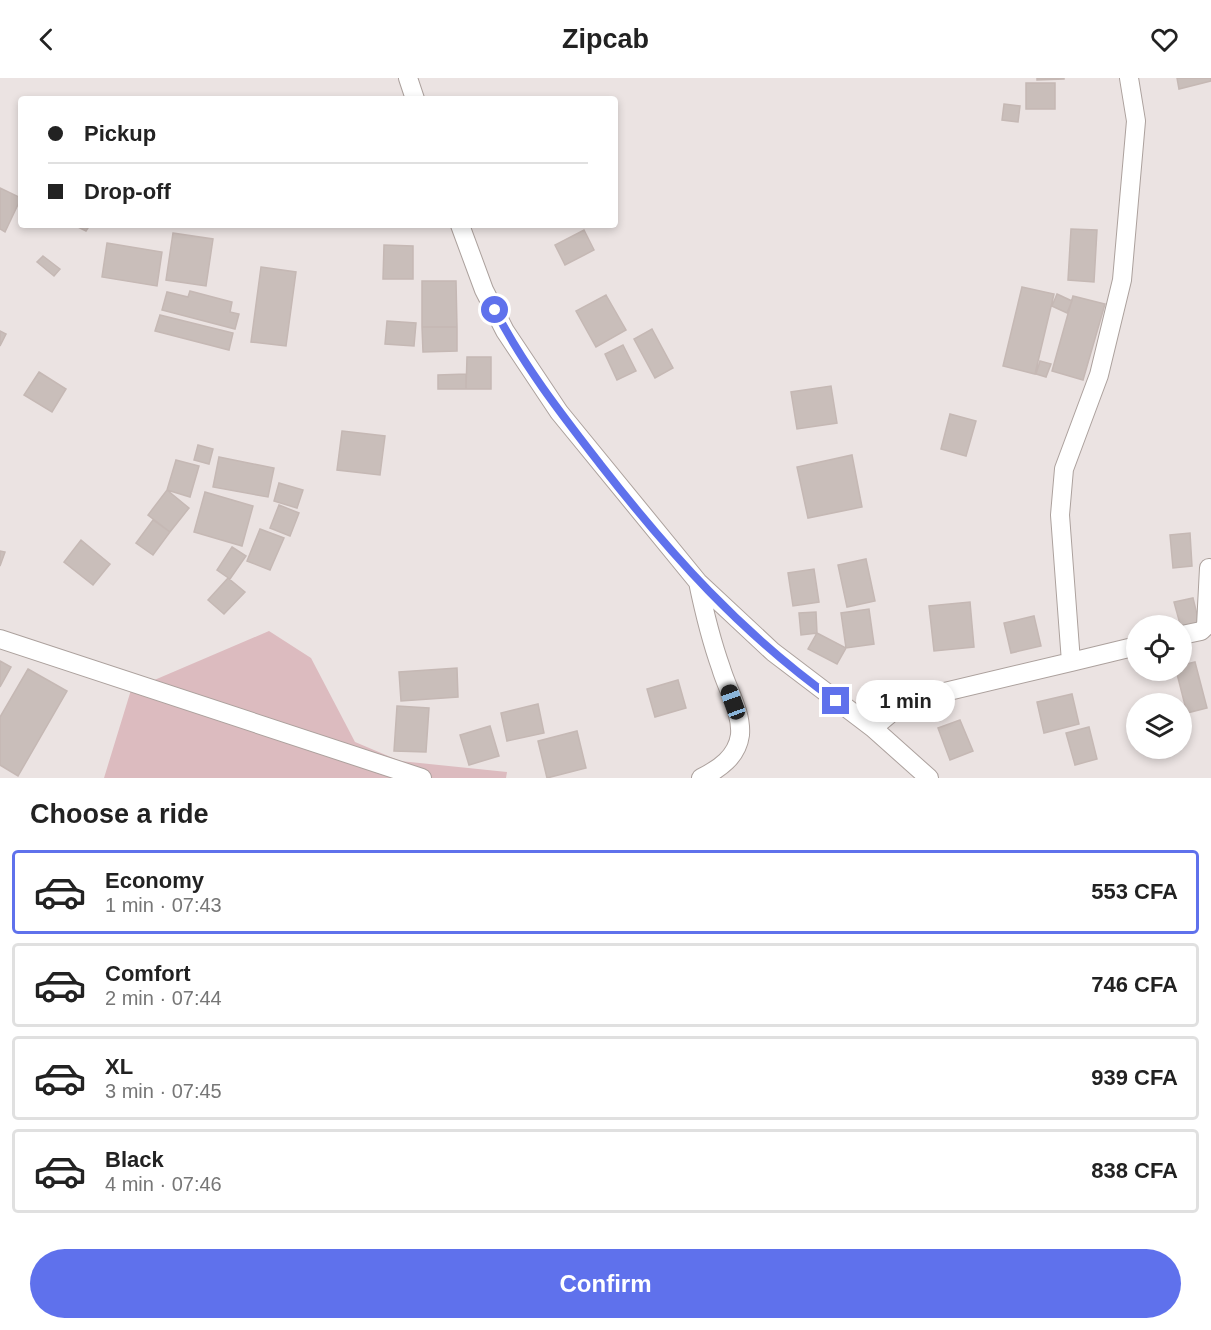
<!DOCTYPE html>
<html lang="en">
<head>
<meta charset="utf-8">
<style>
	body { margin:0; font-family:Arial,sans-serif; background:#f6f6f6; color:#222; height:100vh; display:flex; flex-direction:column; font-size:22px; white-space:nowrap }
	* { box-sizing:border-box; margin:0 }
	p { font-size:20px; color:#767676 }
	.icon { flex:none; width:33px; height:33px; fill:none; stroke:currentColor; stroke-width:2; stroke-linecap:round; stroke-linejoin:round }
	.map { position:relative; height:700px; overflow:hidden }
	.sheet { display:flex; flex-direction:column; background:#fff; flex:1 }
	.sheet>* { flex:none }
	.banner { position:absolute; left:18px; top:18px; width:600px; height:132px; border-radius:6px; box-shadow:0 3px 9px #0003; display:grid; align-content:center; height:132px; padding:0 30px; background:#fff }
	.fabs { position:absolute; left:1126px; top:537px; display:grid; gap:12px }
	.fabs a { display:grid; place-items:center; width:66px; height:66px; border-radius:50%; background:#fff; box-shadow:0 3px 9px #0003; font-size:30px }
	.end { position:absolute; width:27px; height:27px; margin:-14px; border:8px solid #5f71ec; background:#fff; box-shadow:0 0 0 3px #fff }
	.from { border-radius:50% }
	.bubble { position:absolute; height:42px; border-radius:21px; background:#fff; box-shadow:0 3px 9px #0003; font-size:20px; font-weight:600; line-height:42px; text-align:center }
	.car { position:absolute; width:18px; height:36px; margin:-18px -9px; border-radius:8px; box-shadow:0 0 4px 2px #0007; background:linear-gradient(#222 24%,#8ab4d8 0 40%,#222 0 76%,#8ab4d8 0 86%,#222 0) }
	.banner b { display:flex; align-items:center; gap:21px; height:57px; font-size:22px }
	.banner b+b { border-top:2px solid #e0e0e0 }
	.banner i { width:15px; height:15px; background:#222 }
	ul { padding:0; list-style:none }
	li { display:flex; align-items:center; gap:18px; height:84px; margin:0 12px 9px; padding:0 18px; border:3px solid #e0e0e0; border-radius:6px }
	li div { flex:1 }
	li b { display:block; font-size:22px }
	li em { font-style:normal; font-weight:600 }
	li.selected { border-color:#5f71ec }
	li>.icon { width:54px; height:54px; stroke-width:1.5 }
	h2 { padding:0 30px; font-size:27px; line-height:72px }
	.cta { display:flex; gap:12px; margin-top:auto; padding:12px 30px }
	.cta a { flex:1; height:69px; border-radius:36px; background:#5f71ec; color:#fff; font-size:24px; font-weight:600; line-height:69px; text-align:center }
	header { display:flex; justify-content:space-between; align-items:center; height:78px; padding:0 30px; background:#fff; font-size:27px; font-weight:600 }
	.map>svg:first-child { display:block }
	.green { fill:#dcbbbf }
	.building { fill:#c9beba; stroke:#c5b8b4; stroke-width:1.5 }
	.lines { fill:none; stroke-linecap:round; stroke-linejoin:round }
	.minor-casing { stroke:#aca19d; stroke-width:20 }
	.minor { stroke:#fff; stroke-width:18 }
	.route { stroke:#5f71ec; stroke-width:8 }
</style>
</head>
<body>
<header><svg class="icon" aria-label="back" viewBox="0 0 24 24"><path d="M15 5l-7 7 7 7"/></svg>Zipcab<svg class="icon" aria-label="heart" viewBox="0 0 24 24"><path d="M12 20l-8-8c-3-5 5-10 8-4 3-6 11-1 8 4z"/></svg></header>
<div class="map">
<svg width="1211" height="700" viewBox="0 0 1211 700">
	<rect width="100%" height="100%" fill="#ebe3e2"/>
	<path class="green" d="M269,553L311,580L355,664L400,683L507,694L506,700H104L131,612Z"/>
	<path class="building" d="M1037,0H1064V1L1037,2Z
		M1177,0H1211V3L1179,11Z
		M1026,5H1055V31H1026Z
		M1004,26L1020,28L1018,44L1002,42Z
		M0,110L21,120L5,154L0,151Z
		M74,147H90L86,153Z
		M1071,151L1097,152L1094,204L1068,202Z
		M584,152L594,172L565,187L555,167Z
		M173,155L213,161L206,208L166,202Z
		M107,165L162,174L157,208L102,199Z
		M384,167L413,168V201H383Z
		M43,178L60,191L54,198L37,184Z
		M261,189L296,194L286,268L251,264Z
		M422,203H456L457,249H422Z
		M1022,209L1054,216L1035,296L1003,288Z
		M190,213L232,224L230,234L239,236L235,251L162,232L167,214L188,219Z
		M1057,216L1072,223L1067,235L1052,228Z
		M606,217L626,252L596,269L576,233Z
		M1073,218L1105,226L1083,302L1052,293Z
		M160,237L233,255L229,272L155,253Z
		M387,243L416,245L414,268L385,266Z
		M422,249H457V273L423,274Z
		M652,251L673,290L655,300L634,261Z
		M0,253L6,256L0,268Z
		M623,267L636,293L617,302L605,276Z
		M467,279H491V311H466Z
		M1040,283L1051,286L1046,299L1036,296Z
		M39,294L66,311L52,334L24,317Z
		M466,296V311H438V297Z
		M831,308L837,345L797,351L791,314Z
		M950,336L976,343L966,378L941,371Z
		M342,353L385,358L380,397L337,392Z
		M198,367L213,371L209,386L194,382Z
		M852,377L862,429L808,440L797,389Z
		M219,379L274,390L268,419L213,409Z
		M176,382L199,388L190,419L167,412Z
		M279,405L303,412L297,430L274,423Z
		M167,412L189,430L170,454L148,437Z
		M205,414L253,428L242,468L194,454Z
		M279,427L299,435L290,458L270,450Z
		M153,442L170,454L153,477L136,465Z
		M260,451L284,460L270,492L247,483Z
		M1190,455L1192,488L1173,490L1170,457Z
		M81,462L110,486L93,507L64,484Z
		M232,469L246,478L230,501L217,492Z
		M0,473L5,474L0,488Z
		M866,481L875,523L847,529L838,487Z
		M814,491L819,524L793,528L788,495Z
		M228,500L245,514L224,536L208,522Z
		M1193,520L1200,549L1182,553L1174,524Z
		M970,524L974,569L934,573L929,528Z
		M869,531L874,566L846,570L841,535Z
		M816,534L817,555L801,557L799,535Z
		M1034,538L1041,568L1011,575L1004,545Z
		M817,555L846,570L837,586L808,571Z
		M0,583L11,589L0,609Z
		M1195,584L1207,630L1187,635L1176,592H1182V587Z
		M457,590L458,619L401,623L399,594Z
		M28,591L67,613L18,698L0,687V639Z
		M678,602L686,630L655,639L647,611Z
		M1072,616L1079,646L1044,655L1037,624Z
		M538,626L544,655L507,663L501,635Z
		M397,628L429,630L426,674L394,673Z
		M960,642L973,673L950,682L938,650Z
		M490,648L499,678L469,687L460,657Z
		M1089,649L1097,681L1075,687L1066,655Z
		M577,653L586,690L547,700L538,663Z"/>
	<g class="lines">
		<g class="minor-casing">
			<path id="minor" d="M408,0L415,21
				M460,147L484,212L505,253L559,334L698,504L773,574L873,650L929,700
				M698,504C704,533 711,562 721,590C727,611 742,634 740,657C737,679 719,691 701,700
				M1182,557L1201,553L1206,548L1209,490
				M0,561L422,700
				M1071,584L1137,568
				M873,650L898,629L911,622L1071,584L1060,437L1064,391L1099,297L1122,202L1136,43L1129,0"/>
		</g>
		<use href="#minor" class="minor"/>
	</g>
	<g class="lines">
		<path class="route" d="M495,232C523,287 562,337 600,386C671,477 741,555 836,623"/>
	</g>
</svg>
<div class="fabs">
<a><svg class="icon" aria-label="locate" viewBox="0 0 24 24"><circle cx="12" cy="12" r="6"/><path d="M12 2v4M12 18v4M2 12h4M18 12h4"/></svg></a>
<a><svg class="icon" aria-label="layers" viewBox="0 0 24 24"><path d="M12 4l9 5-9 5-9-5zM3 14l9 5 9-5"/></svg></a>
</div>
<i class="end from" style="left:495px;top:232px"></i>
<i class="end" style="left:836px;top:623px"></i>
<div class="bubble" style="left:856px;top:602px;width:99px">1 min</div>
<i class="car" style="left:733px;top:624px;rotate:340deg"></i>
<div class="banner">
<b><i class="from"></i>Pickup</b>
<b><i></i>Drop-off</b>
</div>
</div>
<section class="sheet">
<h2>Choose a ride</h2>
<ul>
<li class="selected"><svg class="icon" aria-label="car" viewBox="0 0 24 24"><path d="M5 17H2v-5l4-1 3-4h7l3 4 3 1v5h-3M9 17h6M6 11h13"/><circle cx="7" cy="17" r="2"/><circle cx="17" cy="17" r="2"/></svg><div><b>Economy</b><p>1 min · 07:43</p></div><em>553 CFA</em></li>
<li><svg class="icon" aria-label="car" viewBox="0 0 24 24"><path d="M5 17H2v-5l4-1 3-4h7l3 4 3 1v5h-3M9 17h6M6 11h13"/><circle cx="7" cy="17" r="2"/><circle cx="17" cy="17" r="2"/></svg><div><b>Comfort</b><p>2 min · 07:44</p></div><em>746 CFA</em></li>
<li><svg class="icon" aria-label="car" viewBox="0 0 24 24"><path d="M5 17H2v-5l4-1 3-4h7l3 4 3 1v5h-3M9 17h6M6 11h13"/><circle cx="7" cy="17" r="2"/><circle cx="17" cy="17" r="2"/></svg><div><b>XL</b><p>3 min · 07:45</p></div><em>939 CFA</em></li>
<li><svg class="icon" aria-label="car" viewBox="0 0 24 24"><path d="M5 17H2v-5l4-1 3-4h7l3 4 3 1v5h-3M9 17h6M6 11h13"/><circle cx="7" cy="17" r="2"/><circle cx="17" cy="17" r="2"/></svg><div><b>Black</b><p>4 min · 07:46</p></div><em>838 CFA</em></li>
</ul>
<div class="cta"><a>Confirm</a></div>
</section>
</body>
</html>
